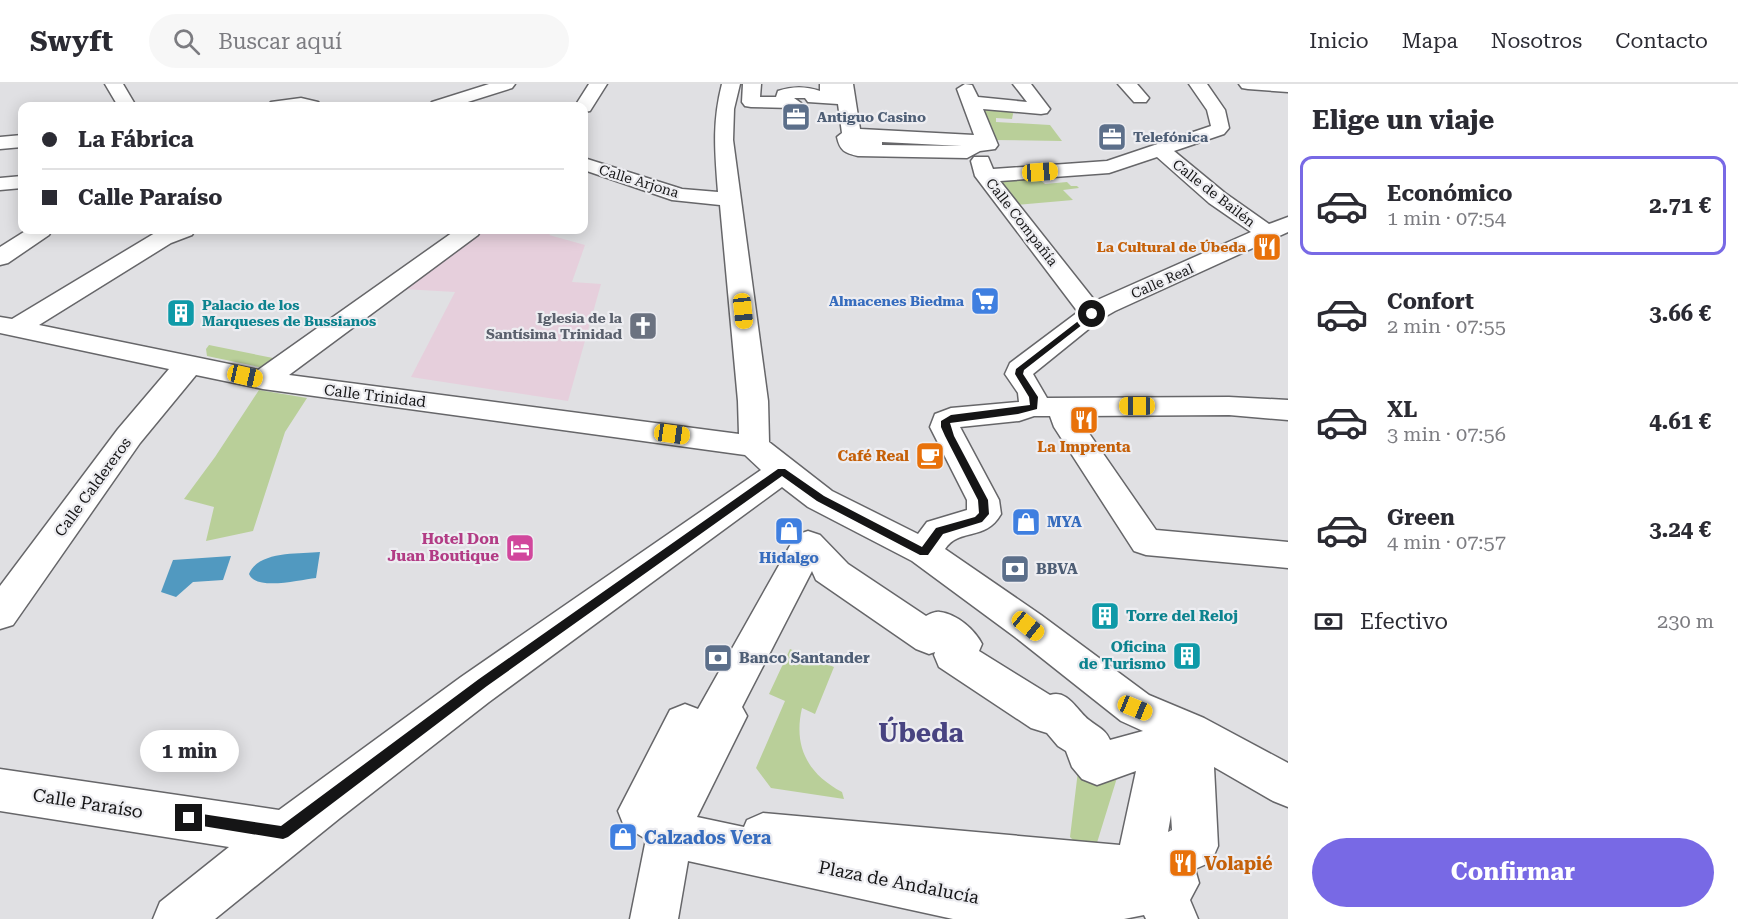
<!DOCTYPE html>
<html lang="es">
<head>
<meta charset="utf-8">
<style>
	body { margin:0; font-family:"Roboto Serif",serif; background:#f7f7f7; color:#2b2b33; height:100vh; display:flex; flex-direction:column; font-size:22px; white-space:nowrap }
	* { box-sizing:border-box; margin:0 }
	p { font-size:20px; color:#7c7c81 }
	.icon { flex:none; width:33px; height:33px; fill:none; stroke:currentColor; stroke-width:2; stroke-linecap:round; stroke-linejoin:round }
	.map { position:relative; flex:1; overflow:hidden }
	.panel { display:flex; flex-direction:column; background:#fff; width:450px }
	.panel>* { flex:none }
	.guide { position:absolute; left:18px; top:18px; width:570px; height:132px; border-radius:12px; box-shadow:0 3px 15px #0003; display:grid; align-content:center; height:132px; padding:0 24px; background:#fff }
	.end { position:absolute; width:27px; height:27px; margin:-14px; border:8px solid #151516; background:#fff; box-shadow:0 0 0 3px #fff }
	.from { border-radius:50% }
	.bubble { position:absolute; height:42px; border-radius:21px; background:#fff; box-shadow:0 3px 15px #0003; font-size:20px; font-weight:700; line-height:42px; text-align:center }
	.car { position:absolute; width:18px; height:36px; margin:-18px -9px; border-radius:8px; box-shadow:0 0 4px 2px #0007; background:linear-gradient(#f5c518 24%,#345 0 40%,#f5c518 0 76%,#345 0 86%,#f5c518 0) }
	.guide b { display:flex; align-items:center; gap:21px; height:57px; font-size:22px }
	.guide b+b { border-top:2px solid #e1e1e2 }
	.guide i { width:15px; height:15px; background:#2b2b33 }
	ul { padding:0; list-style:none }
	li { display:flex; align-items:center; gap:18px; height:99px; margin:0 12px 9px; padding:0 12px; border:3px solid transparent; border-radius:12px }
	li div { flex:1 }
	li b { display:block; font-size:22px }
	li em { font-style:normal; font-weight:700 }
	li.selected { border-color:#7869e5 }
	li>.icon { width:54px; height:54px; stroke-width:1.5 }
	h2 { padding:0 24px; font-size:27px; line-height:72px }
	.pay { display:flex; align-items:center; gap:15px; height:66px; padding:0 24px; font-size:22px }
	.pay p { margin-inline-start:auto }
	.primary-button { display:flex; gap:12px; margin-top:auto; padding:12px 24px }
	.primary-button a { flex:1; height:69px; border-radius:36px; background:#7869e5; color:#fff; font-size:24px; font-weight:700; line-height:69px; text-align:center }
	header { display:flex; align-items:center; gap:36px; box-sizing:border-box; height:84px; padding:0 30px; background:#fff; border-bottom:2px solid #e1e1e2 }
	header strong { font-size:28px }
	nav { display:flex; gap:33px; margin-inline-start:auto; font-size:21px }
	.search { width:420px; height:54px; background:#f7f7f7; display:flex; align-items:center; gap:15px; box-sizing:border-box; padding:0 21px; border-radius:33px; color:#7c7c81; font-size:22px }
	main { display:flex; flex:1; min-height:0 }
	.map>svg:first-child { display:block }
	.education { fill:#e6cfdc }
	.green { fill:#b9cf99 }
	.water { fill:#5199c0 }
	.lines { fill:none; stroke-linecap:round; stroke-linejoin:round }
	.minor-casing { stroke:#666669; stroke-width:3 }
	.minor { fill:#fff; fill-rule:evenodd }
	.route { fill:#151516 }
	.labels { text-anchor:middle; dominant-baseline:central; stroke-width:4.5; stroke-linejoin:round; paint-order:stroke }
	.far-service-label { font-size:14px; font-weight:bold; fill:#4e5e75; stroke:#ededf1; text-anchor:start }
	.far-street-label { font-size:14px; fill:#151516; stroke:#ededf1 }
	.far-food-label { font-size:14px; font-weight:bold; fill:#c56008; stroke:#ededf1; text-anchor:end }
	.far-shop-label { font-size:14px; font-weight:bold; fill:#366cbe; stroke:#ededf1; text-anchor:end }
	.far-culture-label { font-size:14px; font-weight:bold; fill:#0d838f; stroke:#ededf1; text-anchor:start }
	.far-worship-label { font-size:14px; font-weight:bold; fill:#5b616d; stroke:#ededf1; text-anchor:end }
	.street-label { font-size:15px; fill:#151516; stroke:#ededf1 }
	.food-label { font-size:15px; font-weight:bold; fill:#c56008; stroke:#ededf1 }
	.shop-label { font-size:15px; font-weight:bold; fill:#366cbe; stroke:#ededf1; text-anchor:start }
	.hotel-label { font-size:15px; font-weight:bold; fill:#b23c85; stroke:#ededf1; text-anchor:end }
	.service-label { font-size:15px; font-weight:bold; fill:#4e5e75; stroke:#ededf1; text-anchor:start }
	.culture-label { font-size:15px; font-weight:bold; fill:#0d838f; stroke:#ededf1; text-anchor:start }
	.near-street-label { font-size:18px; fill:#151516; stroke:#ededf1 }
	.near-shop-label { font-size:18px; font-weight:bold; fill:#366cbe; stroke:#ededf1; text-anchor:start }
	.near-food-label { font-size:18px; font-weight:bold; fill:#c56008; stroke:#ededf1; text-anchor:start }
	.near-district-label { font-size:26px; font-weight:bold; fill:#484381; stroke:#ededf1 }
</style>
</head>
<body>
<header>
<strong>Swyft</strong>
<div class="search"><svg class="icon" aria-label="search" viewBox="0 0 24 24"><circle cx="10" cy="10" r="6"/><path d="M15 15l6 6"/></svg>Buscar aquí</div>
<nav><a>Inicio</a><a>Mapa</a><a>Nosotros</a><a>Contacto</a></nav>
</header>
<main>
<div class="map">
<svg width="1288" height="835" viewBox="0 0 1288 835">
	<rect width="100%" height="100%" fill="#e0e0e3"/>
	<path class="education" d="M483,146H556L549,151L585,161L572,198L601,200L568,317L411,293L455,208L403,205Z"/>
	<path class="green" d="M990,22L1014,25L1012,35L996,34V38L1050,41L1062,57L992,56L979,27Z
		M1037,93L1045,100L1067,98L1071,102H1077L1079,104L1063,106L1073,116L1015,121L992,96Z
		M209,261L278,275L266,282L259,283L207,272L206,265Z
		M259,306L307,314L285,348L253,447L206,457L214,423L184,415L215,373Z
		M790,565L834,583L815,630L802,624C793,663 808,690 842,708L844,715L771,704L756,684L785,617L769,610Z
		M1124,671L1092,775L1070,753L1078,687Z"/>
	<path class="water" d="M320,468L316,494C299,496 256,507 249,490C258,467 298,470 320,468Z
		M231,472L223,496L193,498L176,513L161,508L173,476Z"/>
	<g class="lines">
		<g class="minor-casing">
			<path id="minor" d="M105,0H123L136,22H118Z
				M489,0H515L512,4L455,22H429L432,18Z
				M589,0H607L590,27L584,28V22H575Z
				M722,0H740L734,25L733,56L768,317L769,358L832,407L918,450L927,438L967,426V416L930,343L935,330L951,324L1019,318L1018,309L1005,290L1010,279L1078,228L975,92L971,77L974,73H988L993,85L1107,77L1211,42L1207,26L1189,0H1207L1225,26L1229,44L1224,50L1174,67L1225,109L1269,140L1288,133V148L1115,227L1101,235L1033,290L1047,314L1229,313L1288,316V336L1229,331L1080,332L1084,342L1156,446L1288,458V484L1146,471L1134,467L1054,343L1050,332H1034L1019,337L960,343L999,416L1001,430C985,458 960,443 945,465L1041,531L1149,611L1204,634L1288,679V723L1273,717L1214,683L1218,762L1211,778L1195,785L1199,799L1190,816L1198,835H1146L1144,831L1124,835H953L688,777L678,835H630L646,755L624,742L618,727L670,626L685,620L698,625L796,451L808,447L820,451L848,480L926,532C930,530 935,527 940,528C957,530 975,546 982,560L979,567L1050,611C1068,605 1077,627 1089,636C1099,644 1105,645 1110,656L1143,647L1121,637L1015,553L912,477L808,423L782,403L489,618L340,734L215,835H153L160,818L229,763L0,727V685L279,726L461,593L761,386L745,371L263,305L196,291L140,359L13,541L0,545V502L118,345L169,285L0,249V233L12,235L155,149L164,146H195L192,151L171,159L39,241L258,286L456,146H481L478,151L289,291L739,350L738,317L720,121L672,116L584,86V74L682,105L718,108C715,68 712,39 722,0ZM1157,73L1209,119L1251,148L1095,217L1000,97L1109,89ZM812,487L816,496L916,565L929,570L935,568L934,571L939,583L1031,644L1047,649L1058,662L1066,667L1072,683L1082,695L1097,701L1136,687L1120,761L763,729L747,736L744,743L697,733L747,632L742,623ZM1171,731L1172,746L1168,748Z
				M743,0H761L760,13H776L778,7C793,2 805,2 820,7V0H853L860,45L974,51L957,5L965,0L972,1L978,13L1027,18L1013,0H1031L1050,25L1047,29L1041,30L983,25L998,61L995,65L980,67L967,74L858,72C845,69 840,67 837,53L842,49L838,20L808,18L805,14H794L801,19L798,23L792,24L751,23L745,22L742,18ZM882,58L962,62L882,61Z
				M1118,0H1137L1149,14L1146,18H1134Z
				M1239,0H1288V8L1248,5L1242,4Z
				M301,14L318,18L321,22H268L271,18Z
				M22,51V63L0,65V53Z
				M22,92V104L0,106V94Z
				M27,146H52L49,151L8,179L0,181V163Z"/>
		</g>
		<use href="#minor" class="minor"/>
	</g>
	<path class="route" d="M1090,228L1096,230L1024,286L1023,290L1038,313L1037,325L1018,330L950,339L954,352L988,416L989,430L982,438L943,450L928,471H920L817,417L782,392L487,602L288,753L283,755L184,739L182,734L184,730L189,728L281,742L479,595L778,385H785L824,412L922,463L936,444L975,433L979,429L978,416L945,352L941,343V337L951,331L1030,321L1029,313L1015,290L1016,285Z"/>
	<defs>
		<g id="office-square" transform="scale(1.5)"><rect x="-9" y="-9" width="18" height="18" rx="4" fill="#5c6f8a" stroke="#ededf1"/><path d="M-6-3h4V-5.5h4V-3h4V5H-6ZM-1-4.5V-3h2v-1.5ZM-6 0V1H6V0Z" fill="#fff"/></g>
		<g id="restaurant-square" transform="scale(1.5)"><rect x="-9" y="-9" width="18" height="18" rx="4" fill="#e8710a" stroke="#ededf1"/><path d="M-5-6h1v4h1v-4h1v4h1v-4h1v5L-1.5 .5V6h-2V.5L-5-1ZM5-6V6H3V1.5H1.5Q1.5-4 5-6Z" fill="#fff"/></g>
		<g id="supermarket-square" transform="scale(1.5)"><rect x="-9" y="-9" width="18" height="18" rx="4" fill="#3f7fe0" stroke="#ededf1"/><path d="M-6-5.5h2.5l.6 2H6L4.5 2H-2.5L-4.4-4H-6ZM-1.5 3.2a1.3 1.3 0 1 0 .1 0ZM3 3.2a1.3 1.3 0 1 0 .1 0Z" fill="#fff"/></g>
		<g id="building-square" transform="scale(1.5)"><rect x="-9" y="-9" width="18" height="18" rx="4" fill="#0f9aa8" stroke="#ededf1"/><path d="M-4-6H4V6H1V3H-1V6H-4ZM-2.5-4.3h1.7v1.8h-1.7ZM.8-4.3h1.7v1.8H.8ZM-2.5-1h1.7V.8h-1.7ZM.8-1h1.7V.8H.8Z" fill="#fff"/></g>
		<g id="church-square" transform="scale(1.5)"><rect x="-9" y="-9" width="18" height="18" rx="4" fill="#6b7280" stroke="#ededf1"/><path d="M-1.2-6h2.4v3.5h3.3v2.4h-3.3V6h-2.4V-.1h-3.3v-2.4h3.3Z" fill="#fff"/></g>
		<g id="cafe-square" transform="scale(1.5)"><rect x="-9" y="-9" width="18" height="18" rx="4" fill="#e8710a" stroke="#ededf1"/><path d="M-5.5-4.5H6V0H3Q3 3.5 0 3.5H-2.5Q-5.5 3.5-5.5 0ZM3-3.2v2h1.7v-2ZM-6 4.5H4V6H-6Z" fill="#fff"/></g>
		<g id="shop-square" transform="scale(1.5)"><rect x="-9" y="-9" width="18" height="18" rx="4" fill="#3f7fe0" stroke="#ededf1"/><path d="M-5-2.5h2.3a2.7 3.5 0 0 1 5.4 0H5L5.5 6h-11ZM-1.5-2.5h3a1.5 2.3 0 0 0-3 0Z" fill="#fff"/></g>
		<g id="hotel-square" transform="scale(1.5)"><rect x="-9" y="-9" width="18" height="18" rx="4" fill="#d1479c" stroke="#ededf1"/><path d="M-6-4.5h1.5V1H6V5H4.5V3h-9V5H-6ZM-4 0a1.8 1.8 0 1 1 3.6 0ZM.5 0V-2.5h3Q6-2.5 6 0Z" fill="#fff"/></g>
		<g id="bank-square" transform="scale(1.5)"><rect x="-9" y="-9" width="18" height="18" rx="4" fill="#5c6f8a" stroke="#ededf1"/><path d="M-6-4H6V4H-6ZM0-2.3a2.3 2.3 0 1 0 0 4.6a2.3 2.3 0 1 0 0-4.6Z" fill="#fff"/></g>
	</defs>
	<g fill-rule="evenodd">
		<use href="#office-square" x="796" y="33"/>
		<use href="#office-square" x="1112" y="53"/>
		<use href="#restaurant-square" x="1267" y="163"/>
		<use href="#supermarket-square" x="985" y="217"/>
		<use href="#building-square" x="181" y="229"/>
		<use href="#church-square" x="643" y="242"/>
		<use href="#restaurant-square" x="1084" y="336"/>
		<use href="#cafe-square" x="930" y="372"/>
		<use href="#shop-square" x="1026" y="438"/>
		<use href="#shop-square" x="789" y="447"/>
		<use href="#hotel-square" x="520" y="464"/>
		<use href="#bank-square" x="1015" y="485"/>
		<use href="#building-square" x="1105" y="532"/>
		<use href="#building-square" x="1187" y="572"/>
		<use href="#bank-square" x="718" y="574"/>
		<use href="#shop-square" x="623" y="753"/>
		<use href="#restaurant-square" x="1183" y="779"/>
	</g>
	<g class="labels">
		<g class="far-service-label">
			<text x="817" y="33">Antiguo Casino</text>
			<text x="1133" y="53">Telefónica</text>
		</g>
		<g class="far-street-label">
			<text transform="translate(639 97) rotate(17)">Calle Arjona</text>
			<text transform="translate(1214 109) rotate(38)">Calle de Bailén</text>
			<text transform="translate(1022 138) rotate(52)">Calle Compañía</text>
			<text transform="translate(1162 197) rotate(-24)">Calle Real</text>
		</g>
		<g class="far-food-label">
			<text x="1246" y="163">La Cultural de Úbeda</text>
		</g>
		<g class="far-shop-label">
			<text x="964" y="217">Almacenes Biedma</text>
		</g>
		<g class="far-culture-label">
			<text x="202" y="221">Palacio de los<tspan x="202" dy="16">Marqueses de Bussianos</tspan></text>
		</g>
		<g class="far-worship-label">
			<text x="622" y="234">Iglesia de la<tspan x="622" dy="16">Santísima Trinidad</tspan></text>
		</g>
		<g class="street-label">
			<text transform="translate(375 312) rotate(7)">Calle Trinidad</text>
			<text transform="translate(93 403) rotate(-54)">Calle Caldereros</text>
		</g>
		<g class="food-label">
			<text x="1084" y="363">La Imprenta</text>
			<text x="909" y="372" text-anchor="end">Café Real</text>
		</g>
		<g class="shop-label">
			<text x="1047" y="438">MYA</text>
			<text x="789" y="474" text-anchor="middle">Hidalgo</text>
		</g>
		<g class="hotel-label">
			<text x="499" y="455">Hotel Don<tspan x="499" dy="17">Juan Boutique</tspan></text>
		</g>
		<g class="service-label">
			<text x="1036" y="485">BBVA</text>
			<text x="739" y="574">Banco Santander</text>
		</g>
		<g class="culture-label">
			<text x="1126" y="532">Torre del Reloj</text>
			<text x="1166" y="563" text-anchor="end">Oficina<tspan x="1166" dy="17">de Turismo</tspan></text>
		</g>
		<g class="near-street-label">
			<text transform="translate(88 719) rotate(9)">Calle Paraíso</text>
			<text transform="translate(899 798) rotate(11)">Plaza de Andalucía</text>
		</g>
		<g class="near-shop-label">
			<text x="644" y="753">Calzados Vera</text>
		</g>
		<g class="near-food-label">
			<text x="1204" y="779">Volapié</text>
		</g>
		<g class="near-district-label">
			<text x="921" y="649">Úbeda</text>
		</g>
	</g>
</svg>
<i class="end from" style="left:1092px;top:230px"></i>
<i class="end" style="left:189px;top:734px"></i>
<div class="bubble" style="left:140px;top:646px;width:99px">1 min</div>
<i class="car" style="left:1040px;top:88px;rotate:86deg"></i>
<i class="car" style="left:743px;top:227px;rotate:174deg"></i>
<i class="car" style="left:245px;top:292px;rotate:103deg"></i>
<i class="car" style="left:1137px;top:322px;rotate:270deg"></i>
<i class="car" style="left:672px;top:350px;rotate:98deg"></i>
<i class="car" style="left:1028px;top:542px;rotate:129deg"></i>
<i class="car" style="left:1135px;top:624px;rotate:112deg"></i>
<div class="guide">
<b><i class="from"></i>La Fábrica</b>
<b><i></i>Calle Paraíso</b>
</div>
</div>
<section class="panel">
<h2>Elige un viaje</h2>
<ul>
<li class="selected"><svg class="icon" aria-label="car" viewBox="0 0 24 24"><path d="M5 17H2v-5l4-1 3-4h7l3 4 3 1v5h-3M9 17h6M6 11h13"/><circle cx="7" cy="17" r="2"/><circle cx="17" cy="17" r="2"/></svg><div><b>Económico</b><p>1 min · 07:54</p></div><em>2.71 €</em></li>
<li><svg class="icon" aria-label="car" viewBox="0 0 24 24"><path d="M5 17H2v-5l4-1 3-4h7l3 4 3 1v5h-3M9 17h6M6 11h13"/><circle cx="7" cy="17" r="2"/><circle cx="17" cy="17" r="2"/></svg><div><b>Confort</b><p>2 min · 07:55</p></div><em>3.66 €</em></li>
<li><svg class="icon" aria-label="car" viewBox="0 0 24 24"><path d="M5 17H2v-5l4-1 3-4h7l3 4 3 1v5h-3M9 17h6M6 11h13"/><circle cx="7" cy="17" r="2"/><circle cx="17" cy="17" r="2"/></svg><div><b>XL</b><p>3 min · 07:56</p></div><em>4.61 €</em></li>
<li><svg class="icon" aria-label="car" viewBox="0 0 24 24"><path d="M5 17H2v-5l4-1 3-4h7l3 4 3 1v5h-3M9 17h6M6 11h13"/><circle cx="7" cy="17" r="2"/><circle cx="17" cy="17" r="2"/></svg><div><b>Green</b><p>4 min · 07:57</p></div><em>3.24 €</em></li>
</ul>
<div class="pay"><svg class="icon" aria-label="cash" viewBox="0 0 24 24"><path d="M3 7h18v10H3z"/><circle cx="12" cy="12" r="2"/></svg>Efectivo<p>230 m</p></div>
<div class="primary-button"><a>Confirmar</a></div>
</section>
</main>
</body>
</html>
